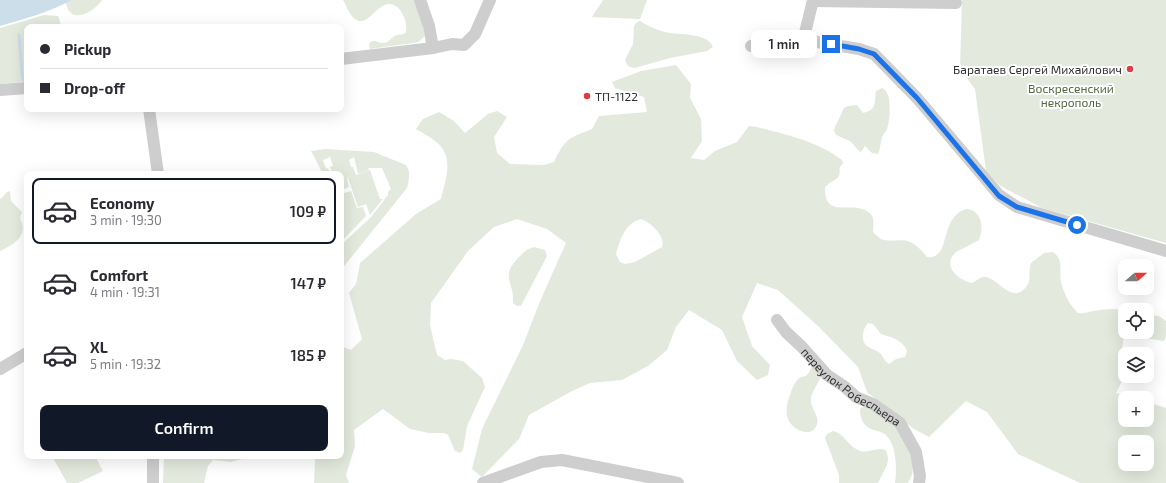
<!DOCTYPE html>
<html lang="en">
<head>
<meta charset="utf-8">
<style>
	body { margin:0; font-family:"Exo 2",sans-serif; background:#f7f7f7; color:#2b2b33; height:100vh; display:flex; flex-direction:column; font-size:15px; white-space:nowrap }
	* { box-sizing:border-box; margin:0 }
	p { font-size:13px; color:#7c7c81 }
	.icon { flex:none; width:22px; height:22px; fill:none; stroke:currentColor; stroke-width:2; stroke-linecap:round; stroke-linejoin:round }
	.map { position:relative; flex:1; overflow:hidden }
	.sheet { position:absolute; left:24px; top:171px; width:320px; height:288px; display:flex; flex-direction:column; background:#fff; border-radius:8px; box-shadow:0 4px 16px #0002 }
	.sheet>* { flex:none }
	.guide { position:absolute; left:24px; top:24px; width:320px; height:88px; border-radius:8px; box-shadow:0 4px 16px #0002; display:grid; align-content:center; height:88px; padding:0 16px; background:#fff }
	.needle { width:26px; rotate:70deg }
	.fabs { position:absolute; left:1118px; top:259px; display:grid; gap:8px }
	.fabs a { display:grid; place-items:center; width:36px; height:36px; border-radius:8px; background:#fff; box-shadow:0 4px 16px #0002; font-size:20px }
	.end { position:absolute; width:18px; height:18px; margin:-9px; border:5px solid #1a73e8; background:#fff; box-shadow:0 0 0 2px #fff }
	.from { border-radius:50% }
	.bubble { position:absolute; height:28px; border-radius:8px; background:#fff; box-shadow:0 4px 16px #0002; font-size:13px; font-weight:600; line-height:28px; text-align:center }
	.guide b { display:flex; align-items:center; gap:14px; height:38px; font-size:15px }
	.guide b+b { border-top:1px solid #e1e1e2 }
	.guide i { width:10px; height:10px; background:#2b2b33 }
	ul { padding:7px 0 0; list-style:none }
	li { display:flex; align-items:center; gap:12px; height:66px; margin:0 8px 6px; padding:0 8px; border:2px solid transparent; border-radius:8px }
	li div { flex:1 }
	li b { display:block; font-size:15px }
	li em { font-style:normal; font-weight:600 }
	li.selected { border-color:#111827 }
	li>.icon { width:36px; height:36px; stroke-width:1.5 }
	.cta { display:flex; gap:8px; margin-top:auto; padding:8px 16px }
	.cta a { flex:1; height:46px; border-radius:8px; background:#111827; color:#fff; font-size:16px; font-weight:600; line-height:46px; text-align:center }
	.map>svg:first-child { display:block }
	.green { fill:#e3e9dd; fill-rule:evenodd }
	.water { fill:#cddeeb }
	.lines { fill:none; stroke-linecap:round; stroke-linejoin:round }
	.stream { stroke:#cddeeb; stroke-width:3 }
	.street { stroke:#cecece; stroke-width:12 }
	.route { stroke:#1a73e8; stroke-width:5 }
	.poi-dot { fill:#db3f46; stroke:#fff; stroke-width:1.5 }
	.labels { text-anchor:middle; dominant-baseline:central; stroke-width:4; stroke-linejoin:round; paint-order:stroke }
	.poi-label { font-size:12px; fill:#313131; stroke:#fff; text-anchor:end }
	.park-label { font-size:12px; fill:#526a40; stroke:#fff }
	.street-label { font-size:12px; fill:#313131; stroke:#fff }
</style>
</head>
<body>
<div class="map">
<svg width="1166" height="483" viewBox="0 0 1166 483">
	<rect width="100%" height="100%" fill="#fff"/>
	<path class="green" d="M68,0H102C94,12 70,26 66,3Z
		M343,0H418L425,36L418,42L413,43L370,49L369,44C374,37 377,44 384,43C390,42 392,36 397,35C402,34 403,35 406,32C408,22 401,3 388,4C377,6 369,22 360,21C351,20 347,7 343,0Z
		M603,0H647L640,19L592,17Z
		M962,0H1166V243L1042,208L999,185L986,171L975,89L960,69Z
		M44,15L58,16L61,25L60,27H27V79L21,82L0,84V28Z
		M640,21C650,27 659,31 670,33C682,35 708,33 713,47L707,51L670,58L635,68L630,67L627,65L625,60L633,44L634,26L636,23Z
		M676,65L691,84L690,98L701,119L702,141L691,158L704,160L715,151L737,142L749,126L757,127C786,135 817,141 842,160L843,163C837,170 841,169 839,176C838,179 828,183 825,187C824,220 852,200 868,212C870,213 873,216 873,219C874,223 873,228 873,232C875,234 878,237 881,239C889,243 901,238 910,242C916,244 923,252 927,257C952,260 938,218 966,209C982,210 984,227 979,240L956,252C941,265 958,280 972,283C977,281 980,276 986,277C1000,280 1014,307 1028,284C1031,278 1028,270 1031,263L1044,253L1053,252C1064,260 1059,270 1061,282C1063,292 1070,306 1078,313C1083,314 1088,312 1093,311C1103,309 1115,308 1125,310V332H1147V315L1159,316L1166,321V336L1164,341L1124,335L1122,350L1127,354H1125V376H1128L1123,379L1116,393L1134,398H1125V420H1147V402L1166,408V483H1080L1018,454L987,412L966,401L929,437L914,429L867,392L858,367L819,327L778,290L757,283L742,317L752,346L770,365L768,375L757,380L737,361L722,330L689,310L676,327L667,350L648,366L622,380L590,383L572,391L529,415L519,439L482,477L472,469L482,429L523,345L541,299L566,243L547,229L517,219L494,227L468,251L431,303L430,325L437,355L445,360L451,359L463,361L482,378L485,387L467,426L463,450L460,453L455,451L448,435L444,433H429L410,429L383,409L354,430L355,446L346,475L349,483H314L315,460L312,456H341V346L351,350L362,339L349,293L356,284L360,263L416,214L441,199C446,178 455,156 435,141C429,136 422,133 416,129L423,119L439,112L454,121L465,133L488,114L497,111L507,117L494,137L497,153L510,164L544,165L554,162C566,138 567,139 592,129L599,116L647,112L644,97L615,88L612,82L641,71ZM641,219C650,222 666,236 662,247L635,262L625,264L620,262L616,254C620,240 625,223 641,219ZM868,323L873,324L881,334C891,337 903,340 907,351L905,357L896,359L889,364C884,361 884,358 881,354C877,350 871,349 867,346C860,341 863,328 868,323ZM1137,441L1147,442V464H1125V442Z
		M882,88C893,92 890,120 887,129C886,132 883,134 882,137C881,142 880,147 879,152L878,154L872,153L865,146L864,147L862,151L860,152L850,141L836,135L834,131L835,127L844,108L848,106L857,105L863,113C878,110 874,101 876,91Z
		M325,149L374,152L406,165C411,172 409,180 407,188L341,270V245L371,217L388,195V192L391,189L382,168H368L369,170L358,174L354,157L349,160L351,167H353L356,175L347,178L349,187L341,190V174H333L330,167L333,166L330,157L323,160L326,169L328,168L331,174H323L311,151Z
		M370,170L380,199H383L370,215L366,204L358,207L348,178Z
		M10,191L11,201L22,212L20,218C29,236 14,244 0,251V198L1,199L7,192Z
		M351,191L357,208L363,207L366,216L341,242V194Z
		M534,247L545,250L547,256L523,302L521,306H517L513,303C513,298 513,294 512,290C507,273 507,271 518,258C523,253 527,249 534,247Z
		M812,367L821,376C818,385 810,393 811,402C812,411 822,419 815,428C808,438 791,428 788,419C785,412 787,402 790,395C792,389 795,380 801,377C804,376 805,377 807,375C809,373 810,369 812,367Z
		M864,406L881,411L905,436L911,457L913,467L912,475L908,483H895C897,470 897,441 883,433C880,431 875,431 871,429C863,426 860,417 860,409Z
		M833,431C844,433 848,446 858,450C867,455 876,446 885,450C893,461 883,472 878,483H839V475L825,438L827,434Z
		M52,456H95L103,471L78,483H67Z
		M164,456H253L231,462L213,460L208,466L204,483H163Z"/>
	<path class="water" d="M0,0H72C49,12 25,19 0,26Z"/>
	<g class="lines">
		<path class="stream" d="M19,35L22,75L24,81L27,82"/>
		<g class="street">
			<path d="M420,0L429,26L433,48"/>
			<path d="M813,1L956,3"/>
			<path d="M804,37L813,0"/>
			<path d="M751,46L796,37H804L817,42L859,49L874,54L917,98L999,195L1017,207L1166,251"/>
			<path d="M341,59L433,48L452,44L464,45L475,34L490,0"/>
			<path d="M0,90L27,88"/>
			<path d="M149,109L158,174"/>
			<path id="s1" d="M777,320L786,332L802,347L827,375L845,387L856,397L873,404L900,423L916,452L920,476L919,483"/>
			<path d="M0,369L27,353"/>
			<path d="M153,456V483"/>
			<path d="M483,483L541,462L562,460L678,483"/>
		</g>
	</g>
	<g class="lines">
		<path class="route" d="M831,44L859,49L874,54L917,98L999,196L1017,207L1077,225"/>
	</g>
	<g class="poi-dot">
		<circle cx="1130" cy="69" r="4"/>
		<circle cx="587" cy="96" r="4"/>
	</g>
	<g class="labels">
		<g class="poi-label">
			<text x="1122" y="69">Баратаев Сергей Михайлович</text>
			<text x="595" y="96" text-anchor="start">ТП-1122</text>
		</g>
		<g class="park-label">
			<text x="1071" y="88">Воскресенский<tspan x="1071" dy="14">некрополь</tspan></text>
		</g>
		<g class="street-label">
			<text stroke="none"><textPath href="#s1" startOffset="101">переулок Робеспьера</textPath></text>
		</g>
	</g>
</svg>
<div class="fabs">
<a><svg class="needle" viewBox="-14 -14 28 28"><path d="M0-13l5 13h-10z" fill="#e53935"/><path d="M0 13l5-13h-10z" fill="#7c7c81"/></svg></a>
<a><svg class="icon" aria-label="locate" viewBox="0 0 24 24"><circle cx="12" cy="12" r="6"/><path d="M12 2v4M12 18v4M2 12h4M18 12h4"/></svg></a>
<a><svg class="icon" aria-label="layers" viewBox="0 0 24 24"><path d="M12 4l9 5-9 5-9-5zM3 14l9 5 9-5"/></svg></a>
<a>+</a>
<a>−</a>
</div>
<i class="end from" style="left:1077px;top:225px"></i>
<i class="end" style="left:831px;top:44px"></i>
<div class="bubble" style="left:751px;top:30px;width:66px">1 min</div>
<div class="guide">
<b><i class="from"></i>Pickup</b>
<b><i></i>Drop-off</b>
</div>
<section class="sheet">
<ul>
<li class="selected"><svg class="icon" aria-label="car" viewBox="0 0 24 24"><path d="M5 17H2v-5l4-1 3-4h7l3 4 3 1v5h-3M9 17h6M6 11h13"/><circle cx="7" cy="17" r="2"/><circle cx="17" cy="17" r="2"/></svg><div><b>Economy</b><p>3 min · 19:30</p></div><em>109 ₽</em></li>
<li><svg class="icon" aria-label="car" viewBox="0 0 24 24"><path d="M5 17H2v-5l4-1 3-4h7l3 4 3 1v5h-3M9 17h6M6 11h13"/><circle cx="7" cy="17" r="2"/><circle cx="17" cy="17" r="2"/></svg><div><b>Comfort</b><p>4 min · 19:31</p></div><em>147 ₽</em></li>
<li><svg class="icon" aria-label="car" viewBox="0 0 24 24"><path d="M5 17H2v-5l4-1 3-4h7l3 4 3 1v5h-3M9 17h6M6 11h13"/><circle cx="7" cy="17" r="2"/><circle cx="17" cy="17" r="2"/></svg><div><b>XL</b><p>5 min · 19:32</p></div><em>185 ₽</em></li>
</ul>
<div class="cta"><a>Confirm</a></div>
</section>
</div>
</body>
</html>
